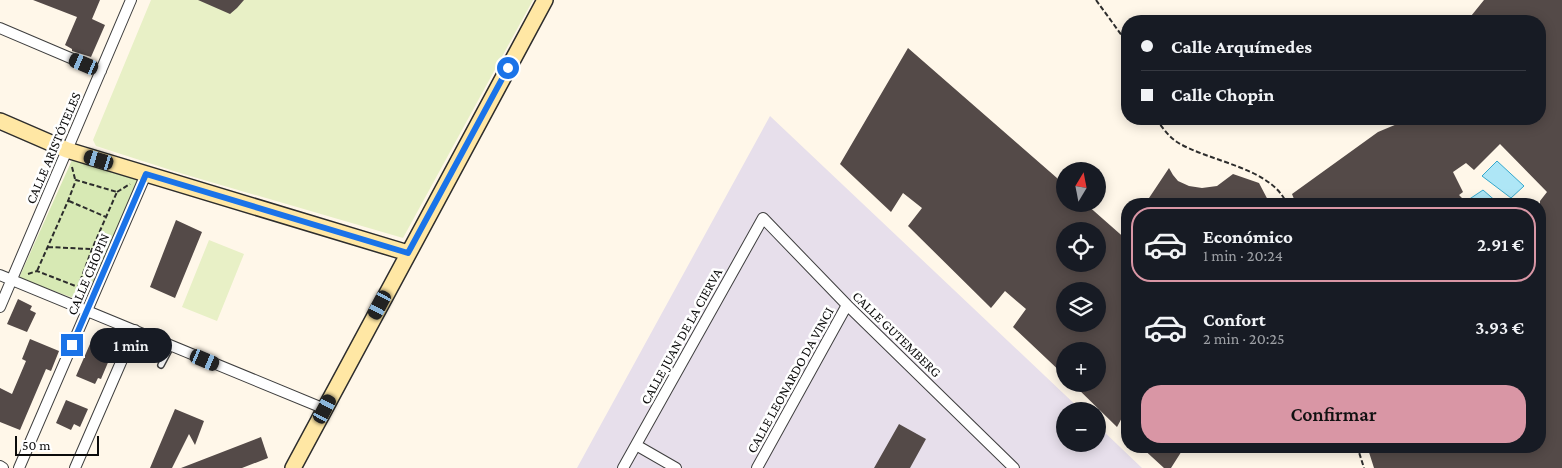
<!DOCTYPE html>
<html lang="es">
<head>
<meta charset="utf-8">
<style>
	body { margin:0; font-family:"Crimson Pro",serif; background:#20242c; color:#f1f3f6; height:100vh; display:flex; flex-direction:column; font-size:19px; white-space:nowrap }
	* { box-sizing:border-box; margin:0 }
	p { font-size:16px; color:#9ea1a6 }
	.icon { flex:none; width:28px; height:28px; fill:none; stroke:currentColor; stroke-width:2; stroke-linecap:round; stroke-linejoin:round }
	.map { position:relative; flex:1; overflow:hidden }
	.drawer { position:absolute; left:1121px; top:198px; width:425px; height:255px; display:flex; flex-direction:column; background:#171b24; border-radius:20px; box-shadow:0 2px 12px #0003 }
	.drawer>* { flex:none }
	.hud { position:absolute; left:1121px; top:15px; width:425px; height:110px; border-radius:20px; box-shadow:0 2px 12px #0003; display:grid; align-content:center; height:110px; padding:0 20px; background:#171b24 }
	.needle { width:32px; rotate:10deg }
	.fabs { position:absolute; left:1056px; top:162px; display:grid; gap:10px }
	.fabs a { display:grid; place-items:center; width:50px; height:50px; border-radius:50%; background:#171b24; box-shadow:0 2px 12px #0003; font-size:25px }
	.scale { position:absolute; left:15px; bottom:12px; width:84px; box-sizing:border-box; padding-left:5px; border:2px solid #0b0b0b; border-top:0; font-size:14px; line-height:18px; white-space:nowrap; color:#0b0b0b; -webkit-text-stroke:4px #fff; paint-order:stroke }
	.end { position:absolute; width:22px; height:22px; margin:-11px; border:6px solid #1a73e8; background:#fff; box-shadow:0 0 0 2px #fff }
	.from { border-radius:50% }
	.bubble { position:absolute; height:35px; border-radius:18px; background:#171b24; box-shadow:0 2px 12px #0003; font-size:16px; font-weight:600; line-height:35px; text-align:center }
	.car { position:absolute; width:15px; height:30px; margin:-15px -8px; border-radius:6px; box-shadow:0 0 4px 1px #0007; background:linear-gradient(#222 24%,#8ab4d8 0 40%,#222 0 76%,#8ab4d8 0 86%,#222 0) }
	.hud b { display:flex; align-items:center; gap:18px; height:48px; font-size:19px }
	.hud b+b { border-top:1px solid #363941 }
	.hud i { width:12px; height:12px; background:#f1f3f6 }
	ul { padding:9px 0 0; list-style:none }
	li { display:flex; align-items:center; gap:15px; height:75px; margin:0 10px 8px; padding:0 10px; border:2px solid transparent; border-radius:20px }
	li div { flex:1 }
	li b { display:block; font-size:19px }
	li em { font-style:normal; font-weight:600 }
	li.current { border-color:#d996a5 }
	li>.icon { width:45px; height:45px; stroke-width:1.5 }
	.cta { display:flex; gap:10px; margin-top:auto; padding:10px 20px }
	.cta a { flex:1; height:58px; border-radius:20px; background:#d996a5; color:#111; font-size:20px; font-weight:600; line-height:58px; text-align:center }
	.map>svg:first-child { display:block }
	.industrial { fill:#e7dfeb }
	.green { fill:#d7e9b4 }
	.pitch { fill:#e8f0c6 }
	.water { fill:#aee6f6; stroke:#35a8cd }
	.building { fill:#544a48; fill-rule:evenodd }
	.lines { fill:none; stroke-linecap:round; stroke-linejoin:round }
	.lane-casing { stroke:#3e3e3e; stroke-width:8 }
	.street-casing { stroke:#3e3e3e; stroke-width:12 }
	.secondary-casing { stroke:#2d2d2d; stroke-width:18 }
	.path { stroke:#2d2d2d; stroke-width:2; stroke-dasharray:5 2.5; stroke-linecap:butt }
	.lane { stroke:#fff; stroke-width:5 }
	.street { stroke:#fff; stroke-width:10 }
	.secondary { stroke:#ffe7a4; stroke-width:15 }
	.route { stroke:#1a73e8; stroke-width:6 }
	.labels { text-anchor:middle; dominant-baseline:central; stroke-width:5; stroke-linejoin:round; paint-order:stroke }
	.street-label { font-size:14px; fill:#0b0b0b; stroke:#fff }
</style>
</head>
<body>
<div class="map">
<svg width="1562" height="468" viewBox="0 0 1562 468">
	<rect width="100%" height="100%" fill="#fff7e9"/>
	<path class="industrial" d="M770,116L1082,411H1065V444H1098V426L1142,468H577Z"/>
	<path class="green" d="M72,160L139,179L84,302L19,278Z"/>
	<path class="pitch" d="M151,0H533L403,238L180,173L96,146L93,140Z
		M209,240L244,254L217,321L182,307Z"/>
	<path class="water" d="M1497,161L1524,186L1511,198L1482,176Z
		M1483,190L1498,203L1472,204L1468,200Z"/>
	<path class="building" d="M33,0H100L92,19L105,25L91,57L72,51V49L65,45L77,17Z
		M198,0H244L237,8L230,14Z
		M1484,0H1562V468H1374L1367,446H1540V201L1547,192L1500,144L1474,170L1466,163L1453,172L1463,192L1459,195L1468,204H1296L1292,194L1378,132L1409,119H1540V21H1467Z
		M908,48L1065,185V204H1086L1128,241V417L1124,414L1117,427L1073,384H1098V351H1065V376L1013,327L1026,309L1005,291L991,308L908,226L922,208L903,193L891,212L840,164ZM1065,231H1098V264H1065ZM1065,291H1098V324H1065Z
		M1169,168L1173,175L1178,181L1189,186L1202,188L1217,186L1233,174L1259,183L1270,204H1145Z
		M176,220L202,232L175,298L150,287Z
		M18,299L32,306L30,310L36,313L27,332L7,324Z
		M93,337L115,346L101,379L98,378L95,384L76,376Z
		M30,339L59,351L51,371L46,369L20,430L0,422V388L12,394L26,361L22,359Z
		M66,400L88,409L80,427L74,424L71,430L56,423Z
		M175,409L204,421L195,445L189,434L172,468H150Z
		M899,424L926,439L910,468H874Z
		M261,437L268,458L242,468H181Z
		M1140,446H1185L1171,468H1164Z"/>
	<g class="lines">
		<g class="lane-casing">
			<path id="lane" d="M161,365L171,346"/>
		</g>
		<g class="street-casing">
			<path id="street" d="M0,28L101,71
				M0,275L325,409
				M0,307L131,0
				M636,445L676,468
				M0,466L3,468
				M19,468L146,174
				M75,468L135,330
				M623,468L763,218L847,305L1014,468
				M757,468L847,305"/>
		</g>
		<g class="secondary-casing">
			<path id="secondary" d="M0,121L67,150L408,253
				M293,468L545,0"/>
		</g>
		<path class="path" d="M1096,0L1128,44
			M1156,119C1162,127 1168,136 1177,142C1209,162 1271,167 1287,204
			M72,167L75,179
			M117,192L130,184
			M69,201L106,217
			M48,247L90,249
			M28,274L37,271L78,287L92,249L117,192L76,180L68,201L37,271
			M78,287L82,297
			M1357,446L1364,468"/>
		<use href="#lane" class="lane"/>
		<use href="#street" class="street"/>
		<use href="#secondary" class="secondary"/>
	</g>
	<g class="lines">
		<path class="route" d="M72,345L146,174L408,253L508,68"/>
	</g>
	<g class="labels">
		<g class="street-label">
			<text transform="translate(53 148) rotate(-67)">CALLE ARISTÓTELES</text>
			<text transform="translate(88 274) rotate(-67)">CALLE CHOPIN</text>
			<text transform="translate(897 334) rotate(44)">CALLE GUTEMBERG</text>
			<text transform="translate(681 336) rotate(-61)">CALLE JUAN DE LA CIERVA</text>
			<text transform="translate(790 380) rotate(-61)">CALLE LEONARDO DA VINCI</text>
		</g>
	</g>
</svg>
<div class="fabs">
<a><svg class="needle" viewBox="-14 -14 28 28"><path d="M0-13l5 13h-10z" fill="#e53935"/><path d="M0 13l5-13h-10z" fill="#9ea1a6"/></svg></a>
<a><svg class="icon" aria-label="locate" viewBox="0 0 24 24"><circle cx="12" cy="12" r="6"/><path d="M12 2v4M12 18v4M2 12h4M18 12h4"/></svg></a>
<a><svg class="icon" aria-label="layers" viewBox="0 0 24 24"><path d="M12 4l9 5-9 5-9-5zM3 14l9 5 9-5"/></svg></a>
<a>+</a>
<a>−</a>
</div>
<div class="scale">50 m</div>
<i class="end from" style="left:508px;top:68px"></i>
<i class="end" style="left:72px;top:345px"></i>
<div class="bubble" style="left:90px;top:328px;width:82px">1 min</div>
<i class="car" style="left:84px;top:64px;rotate:293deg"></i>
<i class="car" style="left:99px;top:160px;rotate:287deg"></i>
<i class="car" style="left:380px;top:305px;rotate:208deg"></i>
<i class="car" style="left:205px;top:360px;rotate:113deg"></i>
<i class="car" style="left:325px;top:409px;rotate:28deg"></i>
<div class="hud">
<b><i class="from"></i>Calle Arquímedes</b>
<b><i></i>Calle Chopin</b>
</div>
<section class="drawer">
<ul>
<li class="current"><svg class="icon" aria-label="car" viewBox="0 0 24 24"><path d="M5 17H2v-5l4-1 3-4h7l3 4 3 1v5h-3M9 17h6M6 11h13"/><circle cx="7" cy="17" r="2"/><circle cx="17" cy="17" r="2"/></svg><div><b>Económico</b><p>1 min · 20:24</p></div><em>2.91 €</em></li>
<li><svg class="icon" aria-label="car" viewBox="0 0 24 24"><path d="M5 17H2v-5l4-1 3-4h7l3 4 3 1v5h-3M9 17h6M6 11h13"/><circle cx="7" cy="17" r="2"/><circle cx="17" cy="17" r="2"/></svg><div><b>Confort</b><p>2 min · 20:25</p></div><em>3.93 €</em></li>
</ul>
<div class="cta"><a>Confirmar</a></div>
</section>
</div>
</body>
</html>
